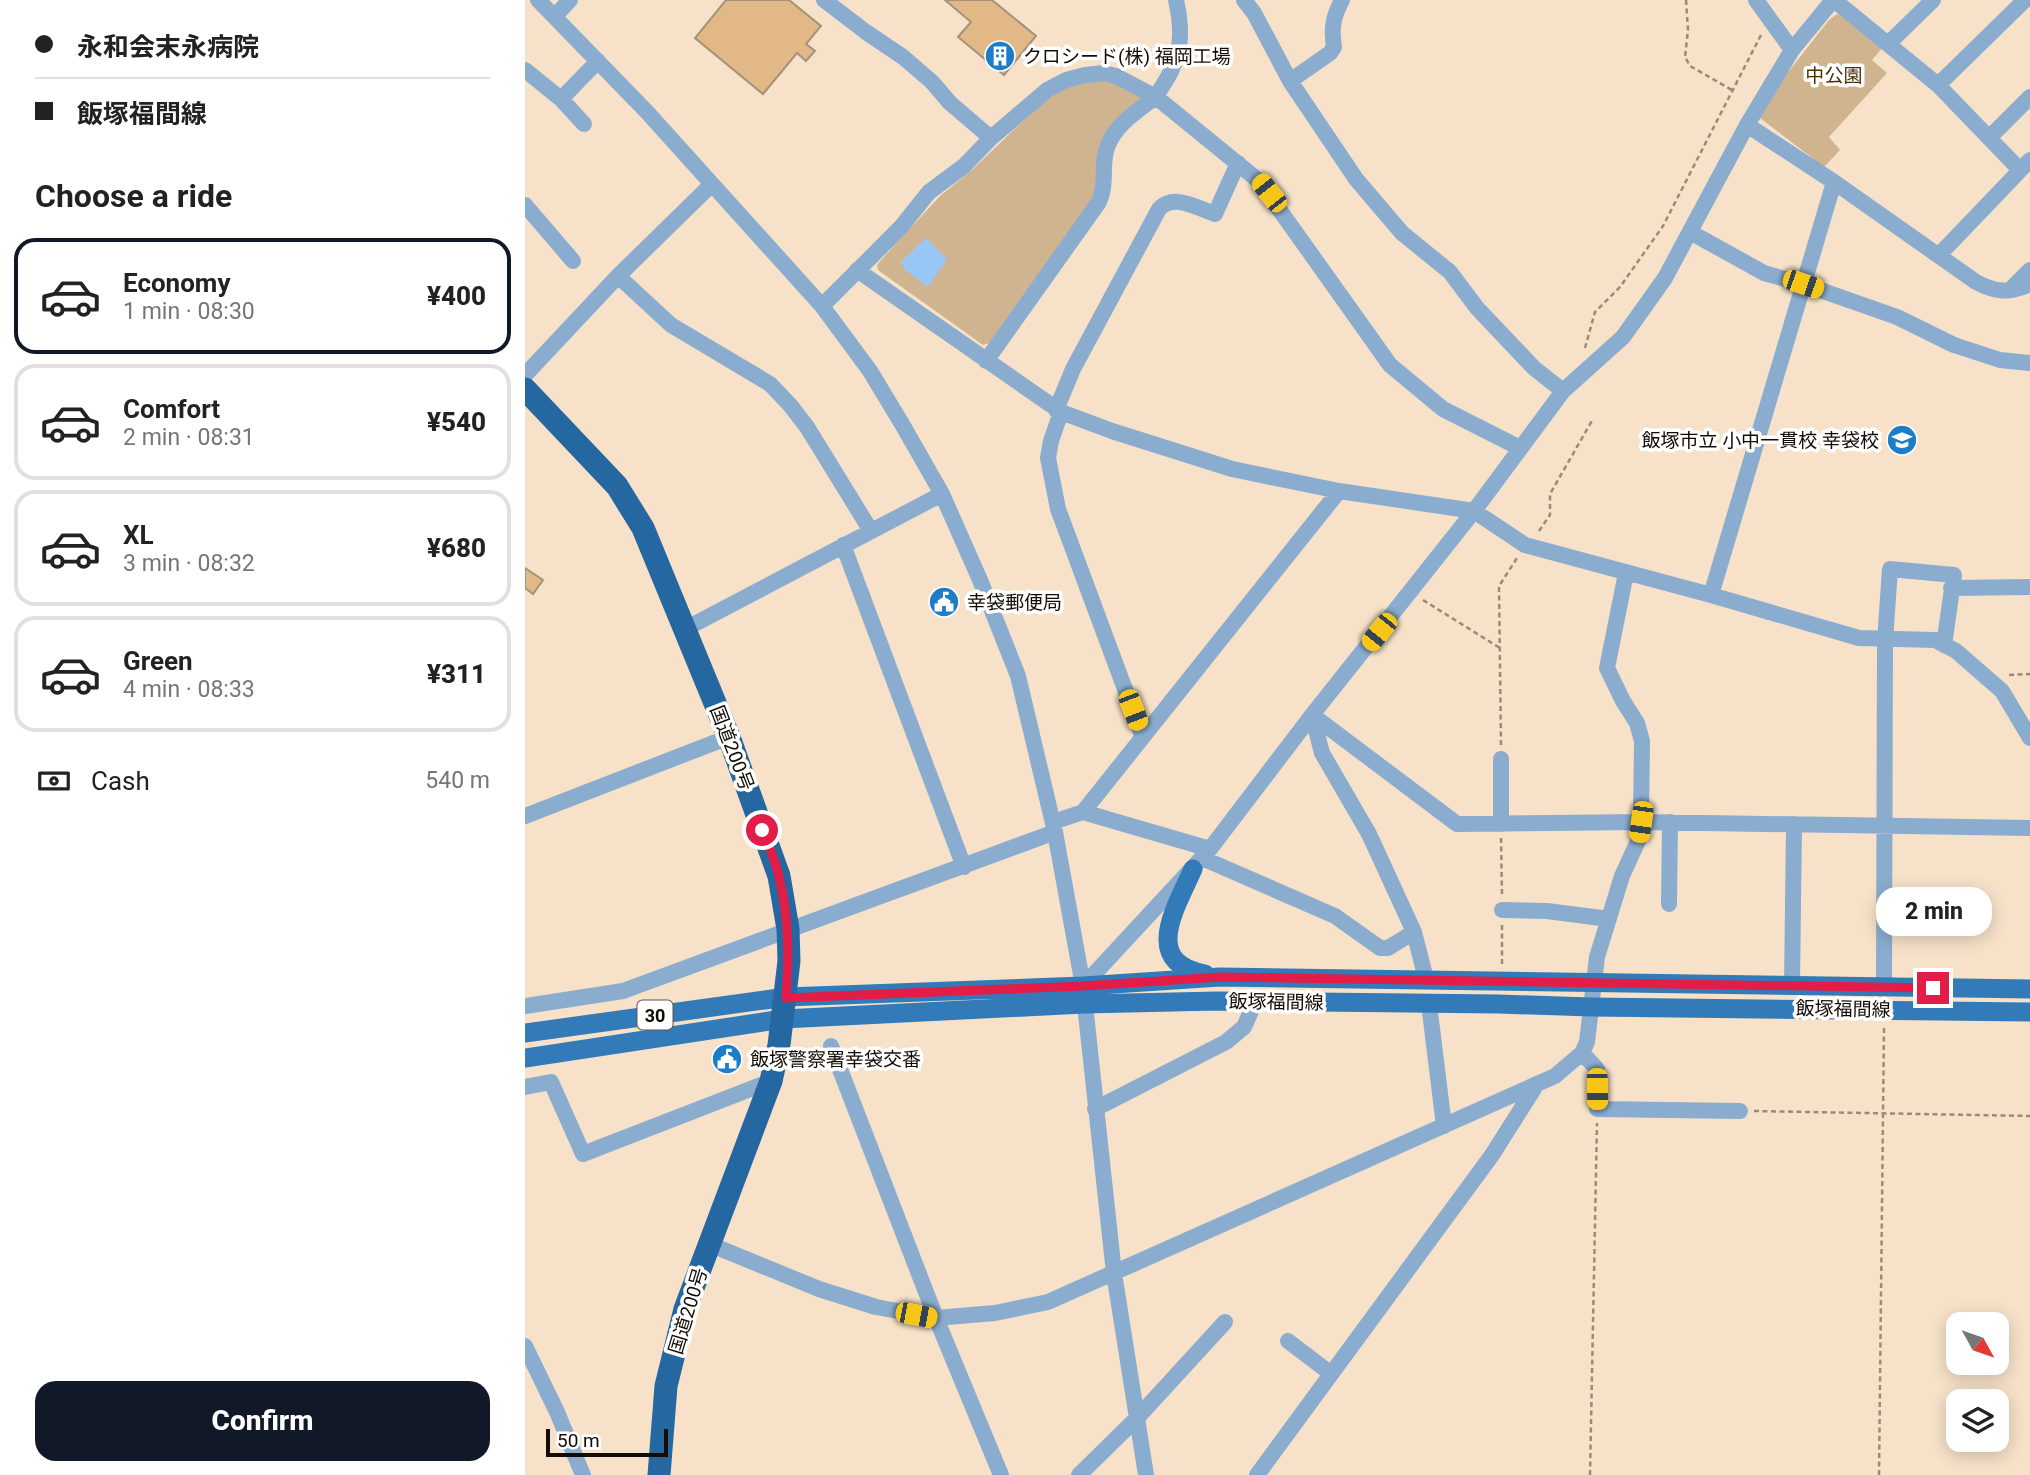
<!DOCTYPE html>
<html lang="en">
<head>
<meta charset="utf-8">
<style>
	body { margin:0; font-family:Roboto,"Noto Sans JP",sans-serif; background:#f2f2f2; color:#222; height:100vh; display:flex; flex-direction:column; font-size:26px; white-space:nowrap }
	* { box-sizing:border-box; margin:0 }
	p { font-size:23px; color:#767676 }
	.icon { flex:none; width:38px; height:38px; fill:none; stroke:currentColor; stroke-width:2; stroke-linecap:round; stroke-linejoin:round }
	.map { position:relative; flex:1; overflow:hidden }
	.sheet { display:flex; flex-direction:column; background:#fff; width:525px }
	.sheet>* { flex:none }
	.guide { display:grid; align-content:center; height:154px; padding:0 35px; background:#fff }
	.needle { width:46px; rotate:130deg }
	.buttons { position:absolute; left:1421px; top:1312px; display:grid; gap:14px }
	.buttons a { display:grid; place-items:center; width:63px; height:63px; border-radius:14px; background:#fff; box-shadow:0 4px 18px #0003; font-size:35px }
	.scale { position:absolute; left:21px; bottom:18px; width:122px; box-sizing:border-box; padding-left:7px; border:4px solid #130c04; border-top:0; font-size:19px; line-height:24px; white-space:nowrap; color:#130c04; -webkit-text-stroke:5px #fff; paint-order:stroke }
	.end { position:absolute; width:32px; height:32px; margin:-16px; border:9px solid #e11d48; background:#fff; box-shadow:0 0 0 4px #fff }
	.from { border-radius:50% }
	.bubble { position:absolute; height:49px; border-radius:21px; background:#fff; box-shadow:0 4px 18px #0003; font-size:23px; font-weight:800; line-height:49px; text-align:center }
	.car { position:absolute; width:21px; height:42px; margin:-21px -10px; border-radius:9px; box-shadow:0 0 5px 2px #0007; background:linear-gradient(#f5c518 24%,#345 0 40%,#f5c518 0 76%,#345 0 86%,#f5c518 0) }
	.guide b { display:flex; align-items:center; gap:24px; height:66px; font-size:26px }
	.guide b+b { border-top:2px solid #e0e0e0 }
	.guide i { width:18px; height:18px; background:#222 }
	ul { padding:0; list-style:none }
	li { display:flex; align-items:center; gap:21px; height:116px; margin:0 14px 10px; padding:0 21px; border:4px solid #e0e0e0; border-radius:21px }
	li div { flex:1 }
	li b { display:block; font-size:26px }
	li em { font-style:normal; font-weight:800 }
	li.active { border-color:#111827 }
	li>.icon { width:63px; height:63px; stroke-width:1.5 }
	h2 { padding:0 35px; font-size:32px; line-height:84px }
	.pay { display:flex; align-items:center; gap:18px; height:77px; padding:0 35px; font-size:26px }
	.pay p { margin-inline-start:auto }
	.primary-button { display:flex; gap:14px; margin-top:auto; padding:14px 35px }
	.primary-button a { flex:1; height:80px; border-radius:21px; background:#111827; color:#fff; font-size:28px; font-weight:800; line-height:80px; text-align:center }
	main { display:flex; flex:1; min-height:0 }
	.map>svg:first-child { display:block }
	.green { fill:#d0b38f }
	.water { fill:#99c7f5 }
	.building { fill:#e1b886; stroke:#a5927a; stroke-width:2 }
	.lines { fill:none; stroke-linecap:round; stroke-linejoin:round }
	.path { stroke:#9a8b79; stroke-width:2.5; stroke-dasharray:5 3.5; stroke-linecap:butt }
	.minor { stroke:#8aadcf; stroke-width:16 }
	.major { stroke:#337ab8; stroke-width:19 }
	.highway { stroke:#2567a0; stroke-width:23 }
	.route { stroke:#e11d48; stroke-width:9 }
	.labels { text-anchor:middle; dominant-baseline:central; stroke-width:7; stroke-linejoin:round; paint-order:stroke }
	.shield { fill:#fff; stroke:#5a554f; stroke-width:2 }
	.shield-label { font-size:18px; font-weight:bold; fill:#130c04 }
	.poi-label { font-size:19px; fill:#130c04; stroke:#fff; text-anchor:start }
	.park-label { font-size:19px; fill:#4b3006; stroke:#fff }
	.street-label { font-size:19px; fill:#130c04; stroke:#fff }
</style>
</head>
<body>
<main>
<section class="sheet">
<div class="guide">
<b><i class="from"></i>永和会末永病院</b>
<b><i></i>飯塚福間線</b>
</div>
<h2>Choose a ride</h2>
<ul>
<li class="active"><svg class="icon" aria-label="car" viewBox="0 0 24 24"><path d="M5 17H2v-5l4-1 3-4h7l3 4 3 1v5h-3M9 17h6M6 11h13"/><circle cx="7" cy="17" r="2"/><circle cx="17" cy="17" r="2"/></svg><div><b>Economy</b><p>1 min · 08:30</p></div><em>¥400</em></li>
<li><svg class="icon" aria-label="car" viewBox="0 0 24 24"><path d="M5 17H2v-5l4-1 3-4h7l3 4 3 1v5h-3M9 17h6M6 11h13"/><circle cx="7" cy="17" r="2"/><circle cx="17" cy="17" r="2"/></svg><div><b>Comfort</b><p>2 min · 08:31</p></div><em>¥540</em></li>
<li><svg class="icon" aria-label="car" viewBox="0 0 24 24"><path d="M5 17H2v-5l4-1 3-4h7l3 4 3 1v5h-3M9 17h6M6 11h13"/><circle cx="7" cy="17" r="2"/><circle cx="17" cy="17" r="2"/></svg><div><b>XL</b><p>3 min · 08:32</p></div><em>¥680</em></li>
<li><svg class="icon" aria-label="car" viewBox="0 0 24 24"><path d="M5 17H2v-5l4-1 3-4h7l3 4 3 1v5h-3M9 17h6M6 11h13"/><circle cx="7" cy="17" r="2"/><circle cx="17" cy="17" r="2"/></svg><div><b>Green</b><p>4 min · 08:33</p></div><em>¥311</em></li>
</ul>
<div class="pay"><svg class="icon" aria-label="cash" viewBox="0 0 24 24"><path d="M3 7h18v10H3z"/><circle cx="12" cy="12" r="2"/></svg>Cash<p>540 m</p></div>
<div class="primary-button"><a>Confirm</a></div>
</section>
<div class="map">
<svg width="1505" height="1475" viewBox="0 0 1505 1475">
	<rect width="100%" height="100%" fill="#f7e2c9"/>
	<path class="green" d="M1312,14L1321,17L1359,46L1347,60L1362,73L1304,137L1315,150L1299,167L1235,118L1253,85L1304,20Z
		M576,80L588,82L621,98L600,112L576,188L467,342L458,345L353,270L352,265L356,260L415,196L447,170L521,99L537,89L554,83Z"/>
	<path class="water" d="M401,238L422,259L403,287L380,270L376,262Z"/>
	<path class="building" d="M201,0H264L296,26L281,44L290,51L281,61L272,53L238,94L170,38Z
		M420,0H467L511,36L479,75L433,37L446,22Z
		M0,568L18,580L8,594L0,588Z"/>
	<g class="lines">
		<path class="path" d="M1161,0L1163,30L1160,57L1165,66L1207,90
			M1060,348L1070,312L1095,287L1138,226L1237,33
			M1014,531L1025,515V494L1068,419
			M898,600L975,648
			M1484,675L1505,674
			M976,745L974,586L992,558
			M976,838L977,894
			M977,925V964
			M1229,1111L1505,1116
			M1065,1475L1072,1123
			M1354,1475L1359,1027"/>
		<path class="minor" d="M13,0L122,112L297,306L345,371L377,424L417,494L455,580L493,676L530,832L558,986L589,1273L621,1475
			M299,0L341,32L378,57L407,82L425,103L466,138
			M719,0L729,13L765,81L831,179L877,233L925,272L952,308L1009,368L1038,391
			M1231,0L1267,50
			M1309,0L1413,85L1495,170
			M30,16L45,0
			M1363,44L1408,0
			M0,70L36,99L73,61
			M765,81L805,53L809,47C806,28 808,17 817,0
			M1413,85L1500,0
			M36,99L59,124
			M1222,125L1309,182L1451,282C1470,292 1484,294 1505,284
			M1464,138L1505,97
			M0,205L48,261
			M1165,232L1239,273L1278,284L1372,317L1429,345L1475,360L1505,363
			M1414,255L1505,160
			M332,270L536,412L587,431L707,469L814,491L949,511L1000,545L1186,595L1334,638L1410,640L1431,651L1477,691L1505,738
			M93,276L146,325L245,384L265,405L282,427L346,531
			M1486,289L1505,270
			M297,306L376,227L404,192L439,166L466,138L522,90L541,80L560,75L579,73L591,76L631,97L734,181L865,365L918,409L995,448
			M461,361L574,202C583,183 575,163 583,145C592,124 610,113 628,99C633,95 636,88 640,82C657,55 658,31 651,0
			M0,375L93,276L187,184
			M531,410L548,369L634,209C649,193 672,208 690,214L713,163
			M536,412L526,441L523,458L533,509L617,735
			M318,545L439,867
			M1426,588L1505,587
			M1186,595L1309,182
			M160,629L417,494
			M787,715L932,824L1116,822L1505,828
			M787,715L797,753L844,834L889,932L901,979
			M976,759V824
			M558,812L685,849
			M0,816L204,737
			M528,822L558,812L814,491
			M677,858L810,916L855,948H863L889,932
			M1144,904L1145,822
			M977,910L1022,911L1084,919
			M558,986L685,849L787,715L949,511L1038,391L1098,337L1140,278L1222,125L1267,50L1308,0
			M1267,986L1269,824
			M1359,987L1360,641L1365,569L1429,575L1419,645
			M904,1004L919,1126
			M0,1006L98,991L530,832
			M306,1046L411,1318L476,1475
			M1057,1053L1072,1069V1109L1215,1111
			M0,1087L26,1082L58,1154L246,1081
			M570,1109L701,1042L719,1027L730,1002
			M184,1244L294,1289L351,1307L411,1318L470,1313L523,1302L1030,1076L1057,1053L1062,1042L1072,957L1097,876L1113,841L1116,822L1117,741L1112,723L1098,701L1082,668L1101,573
			M763,1341L805,1373
			M0,1346L32,1412L58,1475
			M554,1475L612,1418L700,1322
			M732,1475L967,1155L1012,1084"/>
		<path class="major" d="M668,869C652,906 615,962 680,974
			M0,1033L261,997L558,986L695,977L1505,989
			M0,1058L258,1019L559,1004L692,1001L974,1004L1066,1007L1505,1012"/>
		<path class="highway" d="M0,389L92,486L118,528L204,737L254,876L263,929L264,961L254,1045L246,1081L160,1309L141,1386L134,1475"/>
	</g>
	<g class="lines">
		<path class="route" d="M237,830C243,845 251,861 254,877C264,917 264,956 261,998L558,986L695,977L1408,988"/>
	</g>
	<defs>
		<g id="building-disc" transform="scale(1.575)"><circle r="9.5" fill="#1e7dc9" stroke="#fff"/><path d="M-4-6H4V6H1V3H-1V6H-4ZM-2.5-4.3h1.7v1.8h-1.7ZM.8-4.3h1.7v1.8H.8ZM-2.5-1h1.7V.8h-1.7ZM.8-1h1.7V.8H.8Z" fill="#fff"/></g>
		<g id="school-disc" transform="scale(1.575)"><circle r="9.5" fill="#1e7dc9" stroke="#fff"/><path d="M0-5L7-2L0 1L-7-2ZM-4 1L0 2.5L4 1V4Q0 6-4 4Z" fill="#fff"/></g>
		<g id="civic-disc" transform="scale(1.575)"><circle r="9.5" fill="#1e7dc9" stroke="#fff"/><path d="M-.6-6.5H3V-4.5H.6V-3L4-1V1h2V6H-6V1h2V-1L-.6-3ZM-1.2 2.5V6h2.4V2.5Z" fill="#fff"/></g>
	</defs>
	<g fill-rule="evenodd">
		<use href="#building-disc" x="475" y="56"/>
		<use href="#school-disc" x="1377" y="440"/>
		<use href="#civic-disc" x="419" y="602"/>
		<use href="#civic-disc" x="202" y="1059"/>
	</g>
	<g class="labels">
		<rect class="shield" x="112.5" y="1000.5" width="35" height="29" rx="5"/>
		<g class="shield-label">
			<text x="130" y="1015">30</text>
		</g>
		<g class="poi-label">
			<text x="498" y="56">クロシード(株) 福岡工場</text>
			<text x="1354" y="440" text-anchor="end">飯塚市立 小中一貫校 幸袋校</text>
			<text x="442" y="602">幸袋郵便局</text>
			<text x="225" y="1059">飯塚警察署幸袋交番</text>
		</g>
		<g class="park-label">
			<text x="1309" y="75">中公園</text>
		</g>
		<g class="street-label">
			<text transform="translate(207 748) rotate(69)">国道200号</text>
			<text transform="translate(751 1002) rotate(1)">飯塚福間線</text>
			<text transform="translate(1318 1009) rotate(1)">飯塚福間線</text>
			<text transform="translate(163 1311) rotate(-73)">国道200号</text>
		</g>
	</g>
</svg>
<div class="buttons">
<a><svg class="needle" viewBox="-14 -14 28 28"><path d="M0-13l5 13h-10z" fill="#e53935"/><path d="M0 13l5-13h-10z" fill="#767676"/></svg></a>
<a><svg class="icon" aria-label="layers" viewBox="0 0 24 24"><path d="M12 4l9 5-9 5-9-5zM3 14l9 5 9-5"/></svg></a>
</div>
<div class="scale">50 m</div>
<i class="end from" style="left:237px;top:830px"></i>
<i class="end" style="left:1408px;top:988px"></i>
<div class="bubble" style="left:1351px;top:887px;width:116px">2 min</div>
<i class="car" style="left:744px;top:193px;rotate:322deg"></i>
<i class="car" style="left:1278px;top:284px;rotate:109deg"></i>
<i class="car" style="left:854px;top:632px;rotate:219deg"></i>
<i class="car" style="left:608px;top:710px;rotate:159deg"></i>
<i class="car" style="left:1116px;top:822px;rotate:188deg"></i>
<i class="car" style="left:1072px;top:1089px;rotate:179deg"></i>
<i class="car" style="left:391px;top:1315px;rotate:101deg"></i>
</div>
</main>
</body>
</html>
